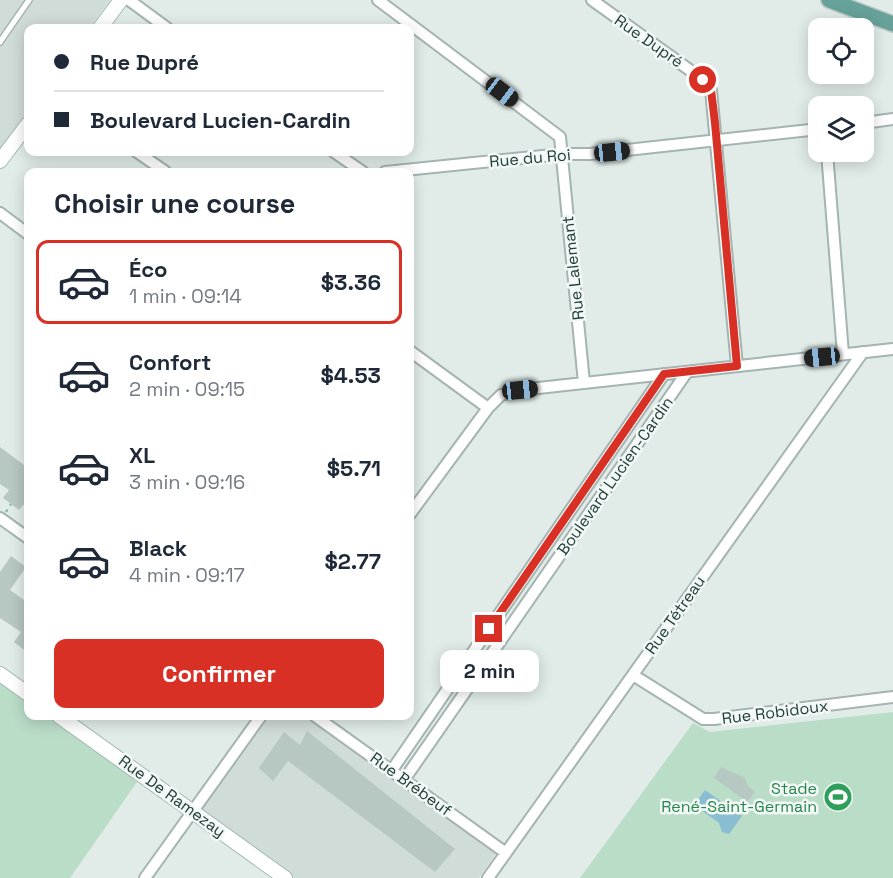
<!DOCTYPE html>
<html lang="fr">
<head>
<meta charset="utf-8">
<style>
	body { margin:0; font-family:"Space Grotesk",sans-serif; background:#f2f2f3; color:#1f2937; height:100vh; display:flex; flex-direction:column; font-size:22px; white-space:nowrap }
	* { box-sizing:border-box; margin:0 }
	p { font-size:20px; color:#747a83 }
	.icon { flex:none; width:33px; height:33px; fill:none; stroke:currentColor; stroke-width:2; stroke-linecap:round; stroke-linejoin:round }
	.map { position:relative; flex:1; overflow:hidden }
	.panel { position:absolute; left:24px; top:168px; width:390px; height:552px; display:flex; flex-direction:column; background:#fff; border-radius:12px; box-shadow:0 3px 15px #0003 }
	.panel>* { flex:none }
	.banner { position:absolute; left:24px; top:24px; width:390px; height:132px; border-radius:12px; box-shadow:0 3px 15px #0003; display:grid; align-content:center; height:132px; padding:0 30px; background:#fff }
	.buttons { position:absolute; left:808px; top:18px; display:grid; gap:12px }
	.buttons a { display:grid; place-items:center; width:66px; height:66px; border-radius:12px; background:#fff; box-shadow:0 3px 15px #0003; font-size:30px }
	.end { position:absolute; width:27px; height:27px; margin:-14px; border:8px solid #d93025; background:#fff; box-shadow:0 0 0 3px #fff }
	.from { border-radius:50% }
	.bubble { position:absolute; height:42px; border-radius:12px; background:#fff; box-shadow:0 3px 15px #0003; font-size:20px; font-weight:700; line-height:42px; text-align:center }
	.car { position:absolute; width:18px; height:36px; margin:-18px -9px; border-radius:8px; box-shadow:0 0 4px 2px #0007; background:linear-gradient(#222 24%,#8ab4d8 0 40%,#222 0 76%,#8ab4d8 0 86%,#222 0) }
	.banner b { display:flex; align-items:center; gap:21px; height:57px; font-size:22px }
	.banner b+b { border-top:2px solid #e0e1e3 }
	.banner i { width:15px; height:15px; background:#1f2937 }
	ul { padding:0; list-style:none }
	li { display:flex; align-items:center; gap:18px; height:84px; margin:0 12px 9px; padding:0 18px; border:3px solid transparent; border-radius:12px }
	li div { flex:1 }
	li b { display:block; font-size:22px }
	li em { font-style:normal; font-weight:700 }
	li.active { border-color:#d93025 }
	li>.icon { width:54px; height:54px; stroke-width:1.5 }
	h2 { padding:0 30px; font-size:27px; line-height:72px }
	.button { display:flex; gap:12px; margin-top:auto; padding:12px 30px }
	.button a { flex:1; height:69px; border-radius:12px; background:#d93025; color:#fff; font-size:24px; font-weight:700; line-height:69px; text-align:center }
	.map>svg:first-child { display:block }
	.built { fill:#d0dcd8 }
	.green { fill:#baddc8 }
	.water { fill:#89bdd1 }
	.building { fill:#b7c7c2 }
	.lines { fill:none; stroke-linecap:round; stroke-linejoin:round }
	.lane-casing { stroke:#a4b4b1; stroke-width:8 }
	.street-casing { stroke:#a4b4b1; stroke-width:14 }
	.secondary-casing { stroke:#a0b8b2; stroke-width:16 }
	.primary-casing { stroke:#c1c9c8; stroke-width:18 }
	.path { stroke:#82b0a7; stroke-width:2; stroke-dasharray:3 4.5; stroke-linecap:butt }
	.lane { stroke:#fff; stroke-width:5 }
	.street { stroke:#fff; stroke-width:10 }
	.secondary { stroke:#fff; stroke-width:14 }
	.primary { stroke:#66a29a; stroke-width:15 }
	.route { stroke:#d93025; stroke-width:8 }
	.labels { text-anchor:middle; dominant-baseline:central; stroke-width:5; stroke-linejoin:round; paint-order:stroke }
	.street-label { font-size:16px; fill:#213d39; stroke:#f2f8f6 }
	.leisure-label { font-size:16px; fill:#27864d; stroke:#f2f8f6; text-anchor:end }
</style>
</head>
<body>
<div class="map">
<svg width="893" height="878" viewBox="0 0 893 878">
	<rect width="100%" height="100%" fill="#e1ece9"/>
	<path class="built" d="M0,0H110L89,28H28V113L0,153Z
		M264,716H311L498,850L479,878H292L198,810Z"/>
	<path class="green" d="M0,671L28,691V716H64L144,772L70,878H0Z
		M893,712V878H580L693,723L710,732Z"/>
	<path class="water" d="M705,790L742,816L729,834L722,832L719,823L694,805Z"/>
	<path class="building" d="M0,447L28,468V505L25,503L19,510L3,498L9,490L0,484Z
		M11,556L26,567L10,590L28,603V653L14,642L21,632L0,618V572Z
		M307,731L455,849L435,872L288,761L273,781L259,768L284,732L300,745Z
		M721,767L745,778L747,785L755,792L747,802L714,778Z"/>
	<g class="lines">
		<g class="lane-casing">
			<path id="lane" d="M0,42L29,0"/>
		</g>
		<g class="street-casing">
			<path id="street" d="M129,0L167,28
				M378,0L560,137L584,383
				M592,0L698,76L711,90L737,366
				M864,123L893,119
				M137,152L166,172
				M334,152L363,172
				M827,152L843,354
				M385,172L562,154H590L819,129
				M0,213L28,234
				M410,351L488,408
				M410,514L488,408L501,395L520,390L893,349
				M0,518L28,538
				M633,675L703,719H714L893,697
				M315,716L506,853
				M392,770L664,374
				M404,780L687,372
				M145,878L261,716
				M488,878L863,352"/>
		</g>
		<g class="secondary-casing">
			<path id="secondary" d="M100,28L121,0
				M0,161L28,124
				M0,674L28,694
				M59,716L285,878"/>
		</g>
		<g class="primary-casing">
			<path id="primary" d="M829,0L893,24"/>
		</g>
		<path class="path" d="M6,512L11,504"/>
		<use href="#lane" class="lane"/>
		<use href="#street" class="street"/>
		<use href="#secondary" class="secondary"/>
		<use href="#primary" class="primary"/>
	</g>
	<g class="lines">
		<path class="route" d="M489,629L664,374L737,366L715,123L711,90L703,80"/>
	</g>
	<defs>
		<g id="stadium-disc" transform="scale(1.5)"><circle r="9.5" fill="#2e9e5b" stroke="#f2f8f6"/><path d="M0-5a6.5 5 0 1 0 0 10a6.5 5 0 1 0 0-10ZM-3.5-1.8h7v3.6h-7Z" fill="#fff"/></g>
	</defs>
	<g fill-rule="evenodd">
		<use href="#stadium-disc" x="838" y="797"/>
	</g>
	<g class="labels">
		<g class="street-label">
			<text transform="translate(649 41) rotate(35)">Rue Dupré</text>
			<text transform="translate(530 158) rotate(-5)">Rue du Roi</text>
			<text transform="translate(573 268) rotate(-96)">Rue Lalemant</text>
			<text transform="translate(615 476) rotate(-55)">Boulevard Lucien-Cardin</text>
			<text transform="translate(675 615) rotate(-55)">Rue Tétreau</text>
			<text transform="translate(775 712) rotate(-7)">Rue Robidoux</text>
			<text transform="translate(411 784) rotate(36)">Rue Brébeuf</text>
			<text transform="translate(172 796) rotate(36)">Rue De Ramezay</text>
		</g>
		<g class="leisure-label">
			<text x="817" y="788">Stade<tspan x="817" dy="18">René-Saint-Germain</tspan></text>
		</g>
	</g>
</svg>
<div class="buttons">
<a><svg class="icon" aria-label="locate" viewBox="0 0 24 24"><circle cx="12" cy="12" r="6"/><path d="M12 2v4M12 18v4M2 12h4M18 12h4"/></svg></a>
<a><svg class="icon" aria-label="layers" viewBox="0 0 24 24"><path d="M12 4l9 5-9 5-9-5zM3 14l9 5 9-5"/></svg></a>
</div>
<i class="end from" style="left:703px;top:80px"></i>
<i class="end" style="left:489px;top:629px"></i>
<div class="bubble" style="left:440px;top:650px;width:99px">2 min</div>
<i class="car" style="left:502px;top:92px;rotate:127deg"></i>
<i class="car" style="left:612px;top:152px;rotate:84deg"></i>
<i class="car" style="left:822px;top:357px;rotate:264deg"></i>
<i class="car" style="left:520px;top:390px;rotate:84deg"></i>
<div class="banner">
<b><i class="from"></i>Rue Dupré</b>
<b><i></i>Boulevard Lucien-Cardin</b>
</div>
<section class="panel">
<h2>Choisir une course</h2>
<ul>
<li class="active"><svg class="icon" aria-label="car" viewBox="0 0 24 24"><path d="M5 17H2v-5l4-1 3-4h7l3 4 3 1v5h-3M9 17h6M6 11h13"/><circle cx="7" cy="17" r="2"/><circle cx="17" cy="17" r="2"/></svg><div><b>Éco</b><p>1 min · 09:14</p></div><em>$3.36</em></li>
<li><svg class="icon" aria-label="car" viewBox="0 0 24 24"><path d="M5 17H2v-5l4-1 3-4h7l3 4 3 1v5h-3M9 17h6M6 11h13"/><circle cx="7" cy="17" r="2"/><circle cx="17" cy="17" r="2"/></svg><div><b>Confort</b><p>2 min · 09:15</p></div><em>$4.53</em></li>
<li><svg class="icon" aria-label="car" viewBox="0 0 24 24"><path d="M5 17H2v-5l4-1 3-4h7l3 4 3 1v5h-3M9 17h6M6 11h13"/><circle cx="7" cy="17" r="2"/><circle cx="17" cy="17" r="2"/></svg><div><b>XL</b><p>3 min · 09:16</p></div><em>$5.71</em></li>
<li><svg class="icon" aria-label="car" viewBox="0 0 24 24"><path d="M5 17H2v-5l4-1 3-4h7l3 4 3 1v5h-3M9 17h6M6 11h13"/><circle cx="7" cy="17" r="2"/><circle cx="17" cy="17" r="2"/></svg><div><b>Black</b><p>4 min · 09:17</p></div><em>$2.77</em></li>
</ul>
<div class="button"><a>Confirmer</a></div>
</section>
</div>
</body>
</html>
